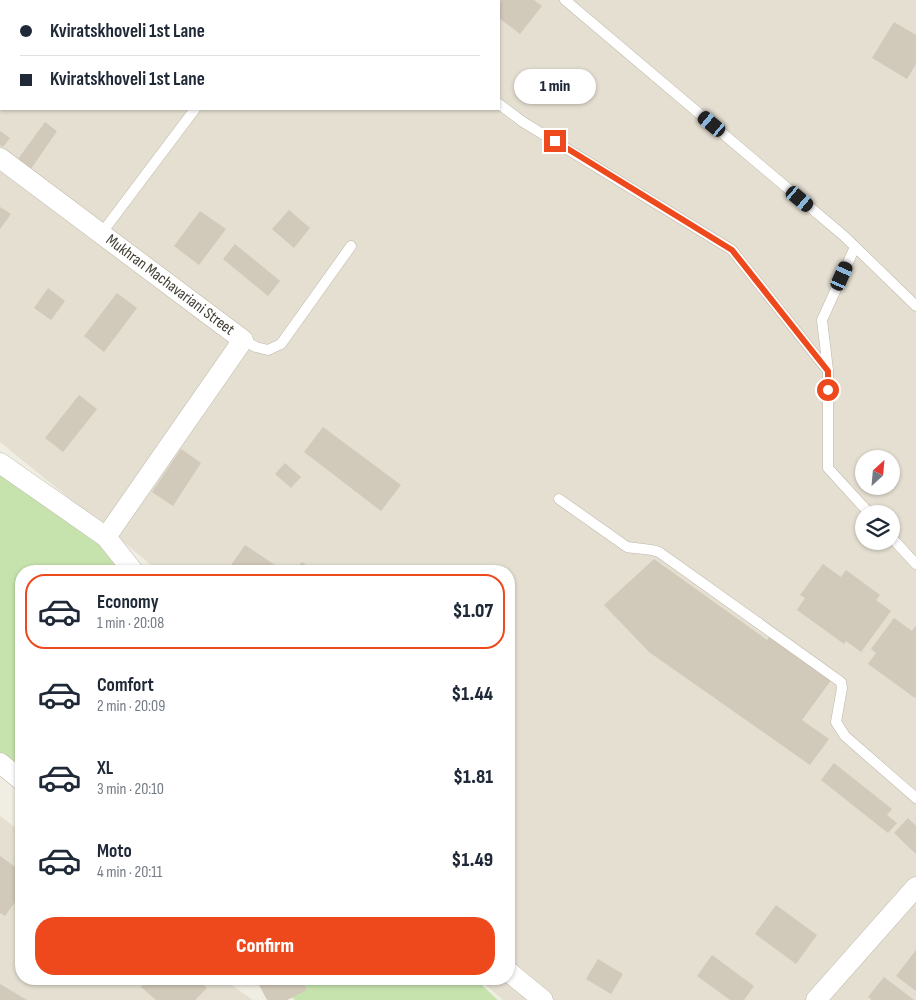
<!DOCTYPE html>
<html lang="en">
<head>
<meta charset="utf-8">
<style>
	body { margin:0; font-family:"Sofia Sans Condensed",sans-serif; background:#f2f2f3; color:#1f2937; height:100vh; display:flex; flex-direction:column; font-size:19px; white-space:nowrap }
	* { box-sizing:border-box; margin:0 }
	p { font-size:16px; color:#747a83 }
	.icon { flex:none; width:28px; height:28px; fill:none; stroke:currentColor; stroke-width:2; stroke-linecap:round; stroke-linejoin:round }
	.map { position:relative; flex:1; overflow:hidden }
	.panel { position:absolute; left:15px; top:565px; width:500px; height:420px; display:flex; flex-direction:column; background:#fff; border-radius:20px; box-shadow:0 1px 4px #0004 }
	.panel>* { flex:none }
	.banner { position:absolute; left:0px; top:0px; width:500px; height:110px; box-shadow:0 1px 4px #0004; display:grid; align-content:center; height:110px; padding:0 20px; background:#fff }
	.needle { width:32px; rotate:26deg }
	.tools { position:absolute; left:855px; top:450px; display:grid; gap:10px }
	.tools a { display:grid; place-items:center; width:45px; height:45px; border-radius:50%; background:#fff; box-shadow:0 1px 4px #0004; font-size:25px }
	.end { position:absolute; width:22px; height:22px; margin:-11px; border:6px solid #ee491c; background:#fff; box-shadow:0 0 0 2px #fff }
	.from { border-radius:50% }
	.bubble { position:absolute; height:35px; border-radius:18px; background:#fff; box-shadow:0 1px 4px #0004; font-size:16px; font-weight:800; line-height:35px; text-align:center }
	.car { position:absolute; width:15px; height:30px; margin:-15px -8px; border-radius:6px; box-shadow:0 0 4px 1px #0007; background:linear-gradient(#222 24%,#8ab4d8 0 40%,#222 0 76%,#8ab4d8 0 86%,#222 0) }
	.banner b { display:flex; align-items:center; gap:18px; height:48px; font-size:19px }
	.banner b+b { border-top:1px solid #e0e1e3 }
	.banner i { width:12px; height:12px; background:#1f2937 }
	ul { padding:9px 0 0; list-style:none }
	li { display:flex; align-items:center; gap:15px; height:75px; margin:0 10px 8px; padding:0 10px; border:2px solid transparent; border-radius:20px }
	li div { flex:1 }
	li b { display:block; font-size:19px }
	li em { font-style:normal; font-weight:800 }
	li.active { border-color:#ee491c }
	li>.icon { width:45px; height:45px; stroke-width:1.5 }
	.action { display:flex; gap:10px; margin-top:auto; padding:10px 20px }
	.action a { flex:1; height:58px; border-radius:20px; background:#ee491c; color:#fff; font-size:20px; font-weight:800; line-height:58px; text-align:center }
	.map>svg:first-child { display:block }
	.residential { fill:#e4dfd1; fill-rule:evenodd }
	.green { fill:#c7e3ad }
	.building { fill:#d1c9b9 }
	.lines { fill:none; stroke-linecap:round; stroke-linejoin:round }
	.service-casing { stroke:#beb8a9; stroke-width:11 }
	.minor-casing { stroke:#beb8a9; stroke-width:21 }
	.service { stroke:#fff; stroke-width:10 }
	.minor { stroke:#fff; stroke-width:20 }
	.route { stroke:#ee491c; stroke-width:6 }
	.labels { text-anchor:middle; dominant-baseline:central; stroke-width:4.5; stroke-linejoin:round; paint-order:stroke }
	.street-label { font-size:16px; fill:#413d33; stroke:#fff }
</style>
</head>
<body>
<div class="map">
<svg width="916" height="1000" viewBox="0 0 916 1000">
	<rect width="100%" height="100%" fill="#f0ede3"/>
	<path class="residential" d="M0,0H916V1000H503L479,979H509V571H159L0,442ZM1,1H499V109H1ZM864,459H891V486H864ZM864,514H891V541H864Z
		M0,816L21,832V979H223L253,1000H0Z"/>
	<path class="green" d="M0,462L132,571H21V773L0,756Z
		M270,979H475L498,1000H295Z"/>
	<path class="building" d="M499,0H534L542,6L520,34L499,18Z
		M894,22L916,35V64L907,79L872,58Z
		M45,122L57,131L31,169L18,159Z
		M0,131L10,138L3,147L0,145Z
		M0,207L11,214L0,229Z
		M289,210L310,228L294,248L272,229Z
		M200,211L226,229L199,265L174,246Z
		M235,244L280,281L268,296L223,259Z
		M48,288L65,301L51,320L34,308Z
		M117,293L137,308L104,352L84,336Z
		M79,395L97,409L63,452L45,438Z
		M323,427L401,485L381,511L304,452Z
		M181,449L201,463L173,506L152,492Z
		M285,463L301,477L291,488L275,474Z
		M245,545L284,571H227Z
		M654,559L767,640L771,635L832,679L802,720L829,739L810,765L649,652L604,605Z
		M302,562L315,571H295Z
		M823,564L841,577L846,570L880,595L876,600L891,611L861,652L846,641L844,644L797,610L805,598L800,595Z
		M894,618L912,631L916,626V696L915,698L868,664L876,653L871,649Z
		M834,763L892,809L887,815L897,823L888,833L821,780Z
		M908,818L916,826V854L894,833Z
		M0,856L21,871V894L5,916L0,913Z
		M776,905L817,935L796,964L755,934Z
		M916,950V991L896,976Z
		M712,955L754,986L744,1000H730L697,976Z
		M598,959L623,974L611,994L586,979Z
		M884,977L914,1000H872L868,997Z
		M148,979H197L207,988L195,1000H156L141,987Z
		M256,979H301L307,990L287,1000H267Z
		M0,984L27,1000H0Z"/>
	<g class="lines">
		<g class="service-casing">
			<path id="service" d="M357,0L359,1
				M565,0L844,236L916,306
				M449,1V0
				M499,104L523,122L732,250L828,371V468L870,514
				M101,234L195,109
				M243,340L256,347L268,350L281,344L351,246
				M828,370L822,320L855,247
				M559,499L627,547C638,549 648,548 659,552L841,682L842,688L836,722L845,736L916,798
				M891,537L916,564"/>
		</g>
		<g class="minor-casing">
			<path id="minor" d="M0,158L243,340L106,537
				M0,463L106,537L133,571
				M0,763L21,780
				M509,972L543,1000
				M816,1000L916,887"/>
		</g>
		<use href="#service" class="service"/>
		<use href="#minor" class="minor"/>
	</g>
	<g class="lines">
		<path class="route" d="M555,141L732,250L828,371V390"/>
	</g>
	<g class="labels">
		<g class="street-label">
			<text transform="translate(170 285) rotate(37)">Mukhran Machavariani Street</text>
		</g>
	</g>
</svg>
<div class="tools">
<a><svg class="needle" viewBox="-14 -14 28 28"><path d="M0-13l5 13h-10z" fill="#e53935"/><path d="M0 13l5-13h-10z" fill="#747a83"/></svg></a>
<a><svg class="icon" aria-label="layers" viewBox="0 0 24 24"><path d="M12 4l9 5-9 5-9-5zM3 14l9 5 9-5"/></svg></a>
</div>
<i class="end from" style="left:828px;top:390px"></i>
<i class="end" style="left:555px;top:141px"></i>
<div class="bubble" style="left:514px;top:69px;width:82px">1 min</div>
<i class="car" style="left:712px;top:124px;rotate:310deg"></i>
<i class="car" style="left:800px;top:199px;rotate:130deg"></i>
<i class="car" style="left:842px;top:276px;rotate:24deg"></i>
<div class="banner">
<b><i class="from"></i>Kviratskhoveli 1st Lane</b>
<b><i></i>Kviratskhoveli 1st Lane</b>
</div>
<section class="panel">
<ul>
<li class="active"><svg class="icon" aria-label="car" viewBox="0 0 24 24"><path d="M5 17H2v-5l4-1 3-4h7l3 4 3 1v5h-3M9 17h6M6 11h13"/><circle cx="7" cy="17" r="2"/><circle cx="17" cy="17" r="2"/></svg><div><b>Economy</b><p>1 min · 20:08</p></div><em>$1.07</em></li>
<li><svg class="icon" aria-label="car" viewBox="0 0 24 24"><path d="M5 17H2v-5l4-1 3-4h7l3 4 3 1v5h-3M9 17h6M6 11h13"/><circle cx="7" cy="17" r="2"/><circle cx="17" cy="17" r="2"/></svg><div><b>Comfort</b><p>2 min · 20:09</p></div><em>$1.44</em></li>
<li><svg class="icon" aria-label="car" viewBox="0 0 24 24"><path d="M5 17H2v-5l4-1 3-4h7l3 4 3 1v5h-3M9 17h6M6 11h13"/><circle cx="7" cy="17" r="2"/><circle cx="17" cy="17" r="2"/></svg><div><b>XL</b><p>3 min · 20:10</p></div><em>$1.81</em></li>
<li><svg class="icon" aria-label="car" viewBox="0 0 24 24"><path d="M5 17H2v-5l4-1 3-4h7l3 4 3 1v5h-3M9 17h6M6 11h13"/><circle cx="7" cy="17" r="2"/><circle cx="17" cy="17" r="2"/></svg><div><b>Moto</b><p>4 min · 20:11</p></div><em>$1.49</em></li>
</ul>
<div class="action"><a>Confirm</a></div>
</section>
</div>
</body>
</html>
